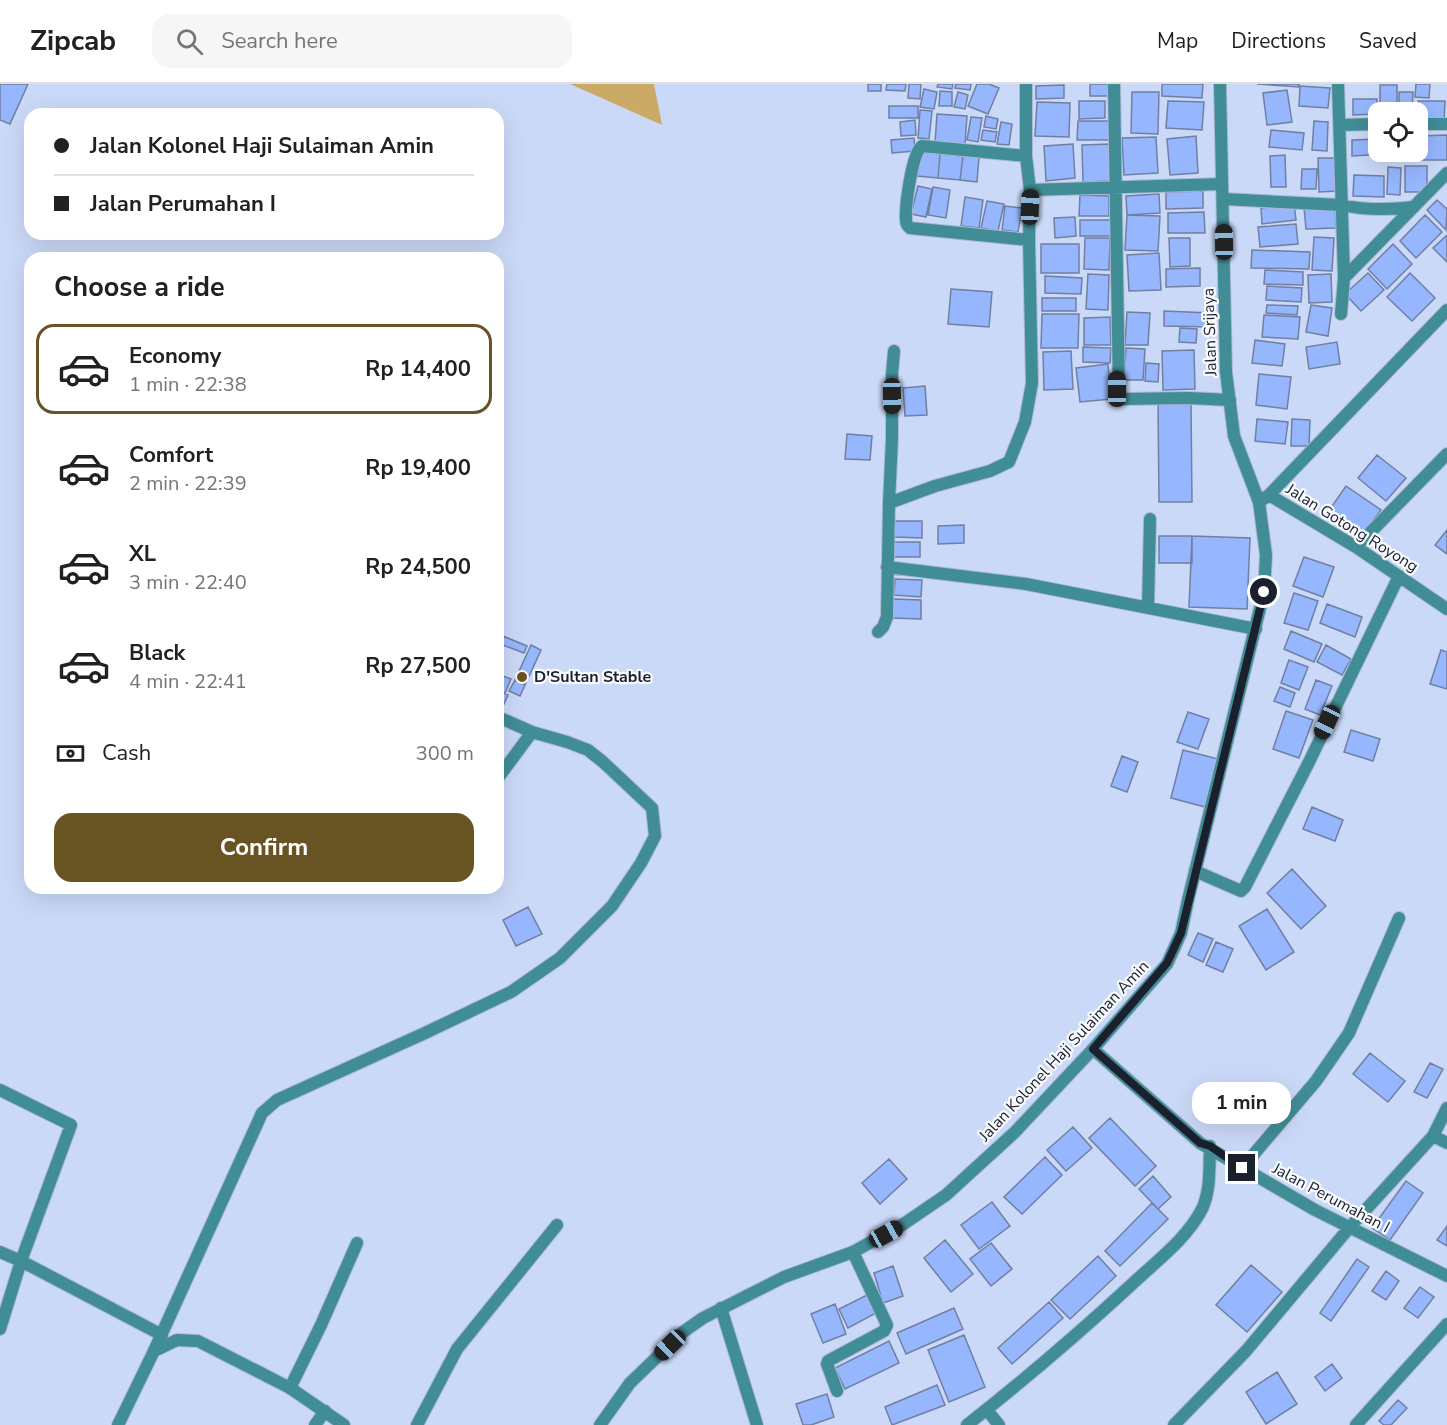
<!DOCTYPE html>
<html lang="en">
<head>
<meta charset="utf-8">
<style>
	body { margin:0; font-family:"Nunito Sans",sans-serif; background:#f6f6f6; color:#202124; height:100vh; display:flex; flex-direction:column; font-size:22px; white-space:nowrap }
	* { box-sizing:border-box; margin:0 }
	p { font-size:20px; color:#757577 }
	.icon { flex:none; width:33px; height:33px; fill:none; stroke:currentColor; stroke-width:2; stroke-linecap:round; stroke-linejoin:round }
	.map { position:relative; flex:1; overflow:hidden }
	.sheet { position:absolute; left:24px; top:168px; width:480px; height:642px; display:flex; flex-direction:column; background:#fff; border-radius:18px; box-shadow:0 6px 24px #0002 }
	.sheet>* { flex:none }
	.guide { position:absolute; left:24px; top:24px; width:480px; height:132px; border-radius:18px; box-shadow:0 6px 24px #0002; display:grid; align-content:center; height:132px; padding:0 30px; background:#fff }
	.controls { position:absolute; left:1368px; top:18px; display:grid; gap:12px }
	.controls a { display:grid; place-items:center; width:60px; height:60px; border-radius:12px; background:#fff; box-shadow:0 6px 24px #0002; font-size:30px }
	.end { position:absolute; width:27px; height:27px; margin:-14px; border:8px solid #1a202d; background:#fff; box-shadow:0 0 0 3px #fff }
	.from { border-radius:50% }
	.bubble { position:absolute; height:42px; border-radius:18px; background:#fff; box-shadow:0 6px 24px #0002; font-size:20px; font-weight:700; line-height:42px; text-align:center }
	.car { position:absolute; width:18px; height:36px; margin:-18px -9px; border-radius:8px; box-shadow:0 0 4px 2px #0007; background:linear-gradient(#222 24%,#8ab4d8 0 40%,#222 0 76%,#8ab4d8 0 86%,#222 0) }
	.guide b { display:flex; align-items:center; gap:21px; height:57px; font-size:22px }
	.guide b+b { border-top:2px solid #e0e0e0 }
	.guide i { width:15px; height:15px; background:#202124 }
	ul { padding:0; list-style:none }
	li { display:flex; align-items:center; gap:18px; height:90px; margin:0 12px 9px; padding:0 18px; border:3px solid transparent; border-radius:18px }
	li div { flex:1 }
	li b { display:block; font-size:22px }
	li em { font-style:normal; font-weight:700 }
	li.active { border-color:#685322 }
	li>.icon { width:54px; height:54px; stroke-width:1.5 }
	h2 { padding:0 30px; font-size:27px; line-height:72px }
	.pay { display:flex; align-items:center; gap:15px; height:66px; padding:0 30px; font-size:22px }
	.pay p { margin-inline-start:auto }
	.cta { display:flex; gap:12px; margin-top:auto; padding:12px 30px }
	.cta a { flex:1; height:69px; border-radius:18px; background:#685322; color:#fff; font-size:24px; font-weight:700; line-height:69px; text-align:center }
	header { display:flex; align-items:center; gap:36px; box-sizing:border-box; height:84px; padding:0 30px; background:#fff; border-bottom:2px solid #e0e0e0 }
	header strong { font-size:28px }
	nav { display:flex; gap:33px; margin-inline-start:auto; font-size:21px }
	.search { width:420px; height:54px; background:#f6f6f6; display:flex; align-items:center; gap:15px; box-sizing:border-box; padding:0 21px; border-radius:18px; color:#757577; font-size:22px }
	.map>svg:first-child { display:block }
	.green { fill:#caaa65 }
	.building { fill:#96b6fd; stroke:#707fa2; stroke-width:1.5 }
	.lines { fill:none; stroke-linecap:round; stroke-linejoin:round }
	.minor-casing { stroke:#abb8d3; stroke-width:14 }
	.tertiary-casing { stroke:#abb8d3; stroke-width:14 }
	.minor { stroke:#418d96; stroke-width:12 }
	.tertiary { stroke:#418d96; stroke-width:12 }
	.route { stroke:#1a202d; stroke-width:8 }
	.poi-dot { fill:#685322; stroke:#f8fafe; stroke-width:2 }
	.labels { text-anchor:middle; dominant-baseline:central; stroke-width:4.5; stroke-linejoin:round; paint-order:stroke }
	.street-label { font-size:16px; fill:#1a202d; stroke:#f8fafe }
	.poi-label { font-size:16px; font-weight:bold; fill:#1a202d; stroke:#f8fafe; text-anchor:start }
</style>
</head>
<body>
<header>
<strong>Zipcab</strong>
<div class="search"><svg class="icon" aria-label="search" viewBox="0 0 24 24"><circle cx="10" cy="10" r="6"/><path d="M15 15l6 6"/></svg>Search here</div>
<nav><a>Map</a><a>Directions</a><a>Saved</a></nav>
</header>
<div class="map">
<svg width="1447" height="1341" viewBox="0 0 1447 1341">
	<rect width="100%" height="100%" fill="#cbd9f8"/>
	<path class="green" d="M570,0H654L662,41Z"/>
	<path class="building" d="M0,0H28L10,40L0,36Z
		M868,0H881V7H868Z
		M887,0H906L905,7L886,6Z
		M909,0H921L920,15L908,14Z
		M938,0H953L952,5L937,3Z
		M956,0H971L970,6L955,4Z
		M977,0H989L999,4L988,30L968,22Z
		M1090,0H1111L1110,12H1090Z
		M1162,0H1203L1202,14L1162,12Z
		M1257,0H1299V3Z
		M1416,0H1430L1429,14L1415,13Z
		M1064,1V14L1036,15V2Z
		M1380,1H1397V28H1380Z
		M1300,2L1330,4L1328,24L1299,22Z
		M924,5L937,8L934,25L920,23Z
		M1287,6L1292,38L1267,41L1263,9Z
		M940,7L952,8V22H939Z
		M958,8L968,11L965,25L954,23Z
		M1132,8H1159L1158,50L1131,49Z
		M1399,8H1413L1412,28H1399Z
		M1353,15H1377V30L1353,31Z
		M1079,17H1105V34L1079,35Z
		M1168,17L1204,18L1202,46L1166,44Z
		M1418,17H1445L1444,38L1418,37Z
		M1037,18L1070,19L1069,53L1035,52Z
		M889,22H918V34H889Z
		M920,26L932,27L929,55L918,54Z
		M937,30L967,32L965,60L935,59Z
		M986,32L998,35L996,45L984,43Z
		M971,33L982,34L978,58L967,56Z
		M915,36L916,51L901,52L900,38Z
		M1078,37H1109V56H1077Z
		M1314,37L1328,38L1327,67L1312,66Z
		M1001,38L1012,40L1009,61L997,60Z
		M983,46L997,48L995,58L981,56Z
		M1271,46L1304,49L1302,66L1269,63Z
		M1447,51V76H1419V52Z
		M1196,52L1198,89L1170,91L1167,55Z
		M1156,53L1158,89L1124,91L1122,54Z
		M914,54L915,67L892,69L891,56Z
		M1378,55V68H1385V70L1352,72V56Z
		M1073,60L1075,94L1046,97L1044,62Z
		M1110,60L1111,97L1083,98L1082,61Z
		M919,68L940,70L938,94L917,92Z
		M1389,68H1416L1417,73L1390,74Z
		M940,70L963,72L960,96L938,94Z
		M1285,71L1286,103H1271L1270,72Z
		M963,72L979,73L977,98L960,96Z
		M1318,74H1337L1338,107L1319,108Z
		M1405,82H1427V108H1405Z
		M1388,83L1401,84L1400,111L1387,110Z
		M1302,85H1317L1316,105H1301Z
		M1354,91L1384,92V113L1353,112Z
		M918,102L932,105L926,133L911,130Z
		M933,103L950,106L946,134L928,131Z
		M1203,107V124L1166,125V108Z
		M1159,110L1160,129L1127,131L1126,112Z
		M1080,111L1109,112V132H1079Z
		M965,113L983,116L979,144L961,142Z
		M1437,116L1447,125L1446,146L1427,126Z
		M987,117L1004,120L998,147L981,144Z
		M1294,120L1296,136L1262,140L1261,124Z
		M1005,122L1022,124L1018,148L1002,146Z
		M1335,122L1336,144L1306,145L1304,124Z
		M1204,128L1205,149H1168V129Z
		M1127,131L1160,132L1158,167L1125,166Z
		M1425,131L1442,148L1416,174L1400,157Z
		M1075,133L1076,152L1055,154L1054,134Z
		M1080,136H1112V152H1080Z
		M1296,140L1298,160L1260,163L1258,143Z
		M1447,151V178L1433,164Z
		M1314,153L1334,154L1332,187L1312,186Z
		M1085,154H1110L1109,186L1084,185Z
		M1169,154H1190V182L1170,183Z
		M1041,160H1079V189H1041Z
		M1393,160L1412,180L1387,205L1368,185Z
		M1252,166L1310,168L1309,185L1251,184Z
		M1159,169L1161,206L1129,207L1127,171Z
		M1200,184V202L1166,203V185Z
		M1265,186L1303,188V201L1264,200Z
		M1368,189L1384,206L1361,227L1345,210Z
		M1410,189L1435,214L1412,237L1387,213Z
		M1088,190L1109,191L1108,226L1086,225Z
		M1331,190L1332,218L1309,219L1308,191Z
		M1045,192L1082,194L1081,210L1045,209Z
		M1267,202L1302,204L1301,218L1266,216Z
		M951,205L992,208L989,243L948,240Z
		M1042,214H1076V227H1042Z
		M1267,221L1298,222L1297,231L1266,229Z
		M1311,221L1332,224L1328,252L1306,248Z
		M1164,227L1211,229V243L1164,242Z
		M1127,228L1150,229L1148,261H1125Z
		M1042,230H1079L1078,264H1041Z
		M1264,231L1300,233L1298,255L1262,253Z
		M1110,233L1111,261H1084V234Z
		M1180,244L1197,245L1196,259L1179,258Z
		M1255,256L1285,260L1282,282L1252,279Z
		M1337,258L1340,280L1309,285L1306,263Z
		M1083,263L1111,264L1110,279L1083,278Z
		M1126,264L1145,265L1143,296H1124Z
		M1194,266L1195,305L1163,306L1162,267Z
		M1071,267L1073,305L1044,306L1043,268Z
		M1146,279L1159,280L1158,298L1145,297Z
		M1108,280L1111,315L1080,318L1076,284Z
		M1259,290L1291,293L1287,325L1256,321Z
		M925,302L927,331L905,332L903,304Z
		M1158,317H1191L1192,418H1159Z
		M1257,335L1288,338L1285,360L1255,357Z
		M1292,335L1310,336L1309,362H1291Z
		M847,350L872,352L870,376L845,375Z
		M1377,371L1406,394L1386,417L1358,394Z
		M1346,402L1381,426L1360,454L1326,431Z
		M894,437H922V454L894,453Z
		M964,441V459L938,460V442Z
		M1447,446V470L1435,461Z
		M1159,452H1192V479H1159Z
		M1192,452L1250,454L1247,525L1189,523Z
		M894,458H920V473H894Z
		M1304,473L1334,483L1323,513L1293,502Z
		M895,495L922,496L921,513L894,511Z
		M1294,509L1318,517L1308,546L1284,539Z
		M893,515L921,516V535L892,534Z
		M1327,520L1362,533L1355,553L1320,539Z
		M1291,547L1322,560L1314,578L1284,565Z
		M503,552L527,562L524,569L500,560Z
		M531,561L541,566L525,601L515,596Z
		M1326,561L1351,575L1342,591L1317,578Z
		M1441,566L1447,568V605L1430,600Z
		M1289,576L1308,583L1299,606L1281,599Z
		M498,590L511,595L505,609L498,606Z
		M515,596L525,601L520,612L509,607Z
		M1316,596L1332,602L1320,631L1305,625Z
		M1280,603L1295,609L1290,623L1274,617Z
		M498,606L508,611L504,620L498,617Z
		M1286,627L1313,636L1299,674L1273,665Z
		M1188,628L1209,635L1198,665L1177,658Z
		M1351,646L1380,655L1373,677L1344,668Z
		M1183,666L1218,675L1205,723L1171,714Z
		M1122,672L1138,678L1127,708L1111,702Z
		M1312,723L1343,736L1335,757L1303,745Z
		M1292,785L1326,822L1301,845L1267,809Z
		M528,823L542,850L516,862L503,836Z
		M1267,825L1294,868L1266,886L1239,842Z
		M1198,849L1213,855L1203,878L1188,871Z
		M1216,858L1233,865L1223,888L1206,881Z
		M1370,969L1405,997L1388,1018L1353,990Z
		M1430,979L1443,985L1427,1014L1414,1008Z
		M1110,1034L1156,1082L1135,1102L1089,1054Z
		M1073,1043L1092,1064L1066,1087L1047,1066Z
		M1045,1073L1062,1091L1022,1130L1004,1113Z
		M889,1075L907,1095L880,1120L862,1099Z
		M1153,1092L1171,1113L1158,1125L1139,1105Z
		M1406,1097L1423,1109L1390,1156L1372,1144Z
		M992,1118L1010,1142L979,1165L961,1141Z
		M1152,1119L1168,1135L1120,1182L1105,1167Z
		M1447,1142V1162L1437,1156Z
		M945,1156L973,1190L951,1208L924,1174Z
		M991,1159L1012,1185L991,1202L970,1175Z
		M1098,1172L1116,1192L1070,1235L1051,1216Z
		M1357,1175L1369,1183L1331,1237L1320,1229Z
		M1251,1181L1282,1208L1247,1248L1216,1221Z
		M893,1182L903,1212L883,1219L874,1189Z
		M1386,1187L1399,1197L1386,1216L1372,1207Z
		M1420,1203L1434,1213L1418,1234L1404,1224Z
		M867,1211L876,1229L848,1244L839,1225Z
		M1049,1218L1063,1234L1012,1280L998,1264Z
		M835,1220L846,1250L823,1259L811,1230Z
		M954,1224L963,1245L906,1270L897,1249Z
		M964,1251L985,1303L949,1318L928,1266Z
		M889,1257L899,1279L845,1305L835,1284Z
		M1332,1280L1342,1294L1325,1307L1315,1293Z
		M1277,1288L1297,1320L1266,1340L1246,1308Z
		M937,1301L945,1321L892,1341L885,1323Z
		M827,1310L834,1333L811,1341H803L796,1320Z
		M1398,1316L1407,1324L1391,1341H1384L1379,1337Z"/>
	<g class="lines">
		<g class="minor-casing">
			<path id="minor" d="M1114,0L1119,310L1124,315L1188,314L1230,316
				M1338,0L1344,194L1341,230
				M1418,40H1447
				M1340,41L1378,40
				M1026,72L922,62C912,69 905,122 906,136C906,141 907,141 910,144L1029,156
				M1030,106L1222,100
				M1223,115L1341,121C1365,126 1390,126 1414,123
				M1344,194L1447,89
				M1269,411L1356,463L1447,525
				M1259,418L1269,411L1447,226
				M889,419L892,354V290L894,267
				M1356,463L1447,370
				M887,483L1026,500L1256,545
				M1148,524L1150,435
				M878,548L883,543L887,533L889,419L935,402L990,387L1009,378L1025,338L1032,299L1029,156L1030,106L1026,72V0
				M498,633L532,648
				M1195,787L1241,807L1245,803L1308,680L1399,492
				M1093,965L1200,1059L1315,1126L1447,1192
				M0,1006L71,1041L21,1177L0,1245
				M1433,1052L1447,1059
				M1242,1084L1316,997L1349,949L1399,834
				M0,1168L21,1177L162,1251
				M721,1224L757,1341
				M154,1267L262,1029L277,1016L425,949L511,908L560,874L612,822L641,779L655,752L652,724L603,678L588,666L567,658L532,648L498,694
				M290,1304L321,1241L357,1159
				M837,1307L827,1280L828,1277L884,1247L887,1241L853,1168
				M987,1326L999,1341
				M315,1341L325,1327
				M417,1341L457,1265L557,1141
				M967,1341C1023,1297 1078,1250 1130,1202C1155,1178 1186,1156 1202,1125C1211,1106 1209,1083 1210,1062
				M1174,1341L1246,1267L1349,1144L1433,1052L1447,1024
				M1356,1341L1447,1240"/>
		</g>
		<g class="tertiary-casing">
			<path id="tertiary" d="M118,1341L154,1267L177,1256L198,1257L290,1304L344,1341
				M600,1341L630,1299L683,1248L703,1234L784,1193L853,1168L902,1141L946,1111L1015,1048L1093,965L1167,880L1181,849L1188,816L1264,508L1266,471L1259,418L1234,352L1226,288L1220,0"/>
		</g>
		<use href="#minor" class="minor"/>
		<use href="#tertiary" class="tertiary"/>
	</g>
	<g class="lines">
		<path class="route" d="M1242,1084L1210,1062L1200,1059L1093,965L1167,879L1181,849L1264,508"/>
	</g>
	<circle class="poi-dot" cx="522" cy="593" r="6"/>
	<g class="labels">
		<g class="street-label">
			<text transform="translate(1210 248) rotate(-92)">Jalan Srijaya</text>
			<text transform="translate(1352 444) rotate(32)">Jalan Gotong Royong</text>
			<text transform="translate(1064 967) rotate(-47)">Jalan Kolonel Haji Sulaiman Amin</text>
			<text transform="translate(1331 1114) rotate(28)">Jalan Perumahan I</text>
		</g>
		<g class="poi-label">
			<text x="534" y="593">D'Sultan Stable</text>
		</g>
	</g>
</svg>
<div class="controls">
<a><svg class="icon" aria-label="locate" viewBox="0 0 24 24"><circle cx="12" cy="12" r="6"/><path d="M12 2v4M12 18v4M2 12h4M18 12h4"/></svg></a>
</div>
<i class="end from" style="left:1264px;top:508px"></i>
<i class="end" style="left:1242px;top:1084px"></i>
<div class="bubble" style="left:1192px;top:998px;width:99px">1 min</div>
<i class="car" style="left:1030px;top:123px;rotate:2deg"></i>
<i class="car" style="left:1224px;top:158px;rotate:359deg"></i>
<i class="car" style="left:1117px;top:305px;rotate:0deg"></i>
<i class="car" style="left:892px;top:312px;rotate:179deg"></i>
<i class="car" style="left:1327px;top:638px;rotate:205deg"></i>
<i class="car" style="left:886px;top:1150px;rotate:61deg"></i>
<i class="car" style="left:670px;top:1261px;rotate:226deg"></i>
<div class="guide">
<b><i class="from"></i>Jalan Kolonel Haji Sulaiman Amin</b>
<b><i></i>Jalan Perumahan I</b>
</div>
<section class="sheet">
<h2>Choose a ride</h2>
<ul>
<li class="active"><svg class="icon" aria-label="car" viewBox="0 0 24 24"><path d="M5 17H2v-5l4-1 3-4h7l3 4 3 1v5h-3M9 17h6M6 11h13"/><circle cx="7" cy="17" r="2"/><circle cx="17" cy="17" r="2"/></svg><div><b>Economy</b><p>1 min · 22:38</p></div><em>Rp 14,400</em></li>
<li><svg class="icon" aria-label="car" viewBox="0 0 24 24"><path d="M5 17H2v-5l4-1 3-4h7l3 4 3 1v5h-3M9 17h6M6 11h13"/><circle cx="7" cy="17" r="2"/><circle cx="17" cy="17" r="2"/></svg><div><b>Comfort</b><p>2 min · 22:39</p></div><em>Rp 19,400</em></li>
<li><svg class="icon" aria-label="car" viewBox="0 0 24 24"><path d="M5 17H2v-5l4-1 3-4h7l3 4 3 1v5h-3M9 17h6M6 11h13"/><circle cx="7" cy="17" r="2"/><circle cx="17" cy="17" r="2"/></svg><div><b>XL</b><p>3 min · 22:40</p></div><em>Rp 24,500</em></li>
<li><svg class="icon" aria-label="car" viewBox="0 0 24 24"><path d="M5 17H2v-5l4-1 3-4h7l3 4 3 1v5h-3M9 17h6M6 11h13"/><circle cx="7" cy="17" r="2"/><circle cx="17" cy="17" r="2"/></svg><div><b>Black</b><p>4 min · 22:41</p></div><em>Rp 27,500</em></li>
</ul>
<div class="pay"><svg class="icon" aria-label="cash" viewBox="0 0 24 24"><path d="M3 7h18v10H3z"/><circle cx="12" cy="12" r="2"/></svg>Cash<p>300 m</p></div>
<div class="cta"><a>Confirm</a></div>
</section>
</div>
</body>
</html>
